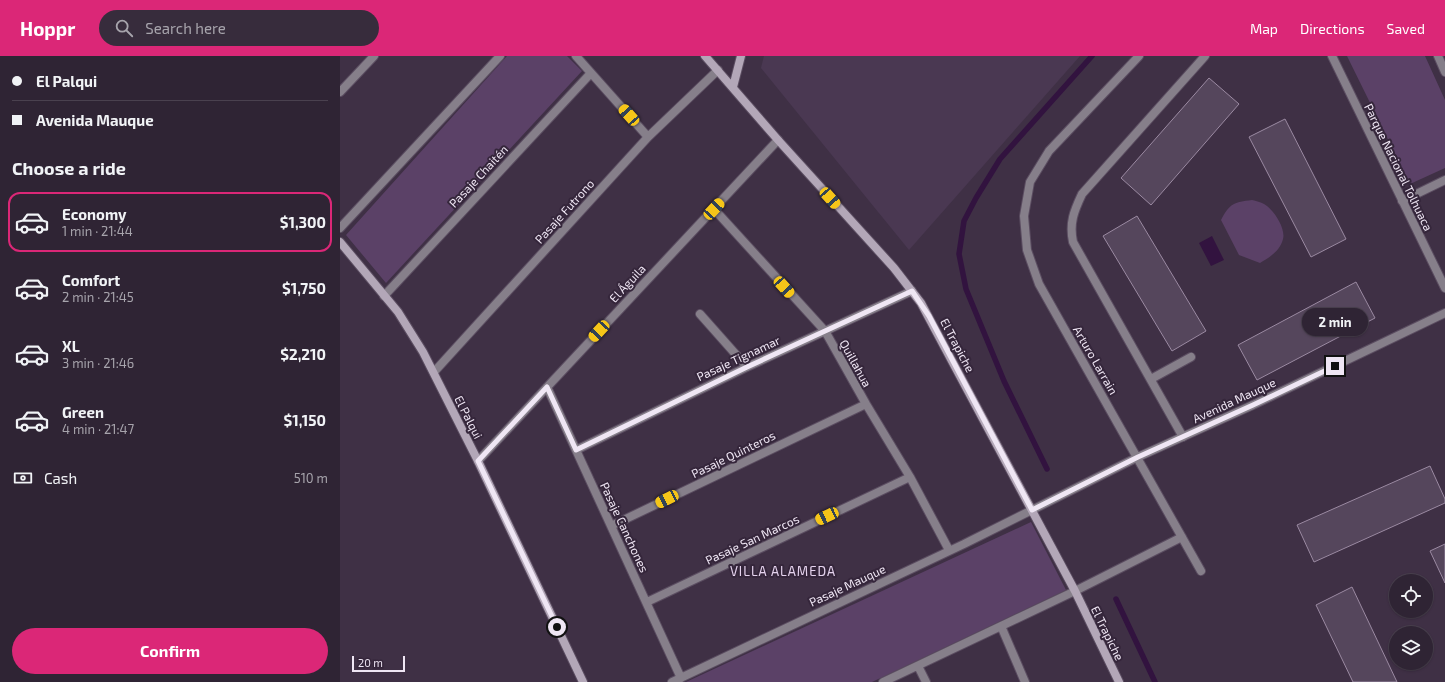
<!DOCTYPE html>
<html lang="en">
<head>
<meta charset="utf-8">
<style>
	body { margin:0; font-family:"Exo 2",sans-serif; background:#372c3c; color:#f1f3f6; height:100vh; display:flex; flex-direction:column; font-size:15px; white-space:nowrap }
	* { box-sizing:border-box; margin:0 }
	p { font-size:13px; color:#a7a4ac }
	.icon { flex:none; width:22px; height:22px; fill:none; stroke:currentColor; stroke-width:2; stroke-linecap:round; stroke-linejoin:round }
	.map { position:relative; flex:1; overflow:hidden }
	.drawer { display:flex; flex-direction:column; background:#2f2434; width:340px }
	.drawer>* { flex:none }
	.hud { display:grid; align-content:center; height:88px; padding:0 12px; background:#2f2434 }
	.tools { position:absolute; left:1049px; top:518px; display:grid; gap:8px }
	.tools a { display:grid; place-items:center; width:44px; height:44px; border-radius:50%; background:#2f2434; box-shadow:0 1px 3px #0004,0 0 0 1px #4a414f; font-size:20px }
	.scale { position:absolute; left:12px; bottom:10px; width:53px; box-sizing:border-box; padding-left:4px; border:2px solid #efe6f4; border-top:0; font-size:11px; line-height:14px; white-space:nowrap; color:#efe6f4; -webkit-text-stroke:3px #35263b; paint-order:stroke }
	.end { position:absolute; width:18px; height:18px; margin:-9px; border:5px solid #efe6f4; background:#111; box-shadow:0 0 0 2px #111 }
	.from { border-radius:50% }
	.bubble { position:absolute; height:28px; border-radius:14px; background:#2f2434; box-shadow:0 1px 3px #0004,0 0 0 1px #4a414f; font-size:13px; font-weight:700; line-height:28px; text-align:center }
	.car { position:absolute; width:12px; height:24px; margin:-12px -6px; border-radius:5px; box-shadow:0 0 3px 1px #0007; background:linear-gradient(#f5c518 24%,#345 0 40%,#f5c518 0 76%,#345 0 86%,#f5c518 0) }
	.hud b { display:flex; align-items:center; gap:14px; height:38px; font-size:15px }
	.hud b+b { border-top:1px solid #4a414f }
	.hud i { width:10px; height:10px; background:#f1f3f6 }
	ul { padding:0; list-style:none }
	li { display:flex; align-items:center; gap:12px; height:60px; margin:0 8px 6px; padding:0 4px; border:2px solid transparent; border-radius:12px }
	li div { flex:1 }
	li b { display:block; font-size:15px }
	li em { font-style:normal; font-weight:700 }
	li.selected { border-color:#db2777 }
	li>.icon { width:36px; height:36px; stroke-width:1.5 }
	h2 { padding:0 12px; font-size:18px; line-height:48px }
	.pay { display:flex; align-items:center; gap:10px; height:44px; padding:0 12px; font-size:15px }
	.pay p { margin-inline-start:auto }
	.primary-button { display:flex; gap:8px; margin-top:auto; padding:8px 12px }
	.primary-button a { flex:1; height:46px; border-radius:24px; background:#db2777; color:#fff; font-size:16px; font-weight:700; line-height:46px; text-align:center }
	header { display:flex; align-items:center; gap:24px; box-sizing:border-box; height:56px; padding:0 20px; background:#db2777; color:#fff }
	header strong { font-size:19px }
	nav { display:flex; gap:22px; margin-inline-start:auto; font-size:14px }
	.search { width:280px; height:36px; background:#372c3c; display:flex; align-items:center; gap:10px; box-sizing:border-box; padding:0 14px; border-radius:22px; color:#a7a4ac; font-size:15px }
	main { display:flex; flex:1; min-height:0 }
	.map>svg:first-child { display:block }
	.built { fill:#4a3852 }
	.green { fill:#5b4167 }
	.water { fill:#32133f }
	.lines { fill:none; stroke-linecap:round; stroke-linejoin:round }
	.stream { stroke:#32133f; stroke-width:5.5 }
	.building { fill:#55465c; stroke:#9b8aa2 }
	.lane-casing { stroke:#5b4d61; stroke-width:10 }
	.street-casing { stroke:#5b4d61; stroke-width:10 }
	.secondary-casing { stroke:#5b4d61; stroke-width:10 }
	.lane { stroke:#867f8a; stroke-width:8 }
	.street { stroke:#867f8a; stroke-width:8 }
	.secondary { stroke:#b3a7b8; stroke-width:8 }
	.route { stroke:#efe6f4; stroke-width:5 }
	.labels { text-anchor:middle; dominant-baseline:central; stroke-width:4; stroke-linejoin:round; paint-order:stroke }
	.street-label { font-size:12px; fill:#efe6f4; stroke:#35263b }
	.neighbourhood-label { font-size:13px; letter-spacing:1px; fill:#e5d3ee; stroke:#35263b }
</style>
</head>
<body>
<header>
<strong>Hoppr</strong>
<div class="search"><svg class="icon" aria-label="search" viewBox="0 0 24 24"><circle cx="10" cy="10" r="6"/><path d="M15 15l6 6"/></svg>Search here</div>
<nav><a>Map</a><a>Directions</a><a>Saved</a></nav>
</header>
<main>
<section class="drawer">
<div class="hud">
<b><i class="from"></i>El Palqui</b>
<b><i></i>Avenida Mauque</b>
</div>
<h2>Choose a ride</h2>
<ul>
<li class="selected"><svg class="icon" aria-label="car" viewBox="0 0 24 24"><path d="M5 17H2v-5l4-1 3-4h7l3 4 3 1v5h-3M9 17h6M6 11h13"/><circle cx="7" cy="17" r="2"/><circle cx="17" cy="17" r="2"/></svg><div><b>Economy</b><p>1 min · 21:44</p></div><em>$1,300</em></li>
<li><svg class="icon" aria-label="car" viewBox="0 0 24 24"><path d="M5 17H2v-5l4-1 3-4h7l3 4 3 1v5h-3M9 17h6M6 11h13"/><circle cx="7" cy="17" r="2"/><circle cx="17" cy="17" r="2"/></svg><div><b>Comfort</b><p>2 min · 21:45</p></div><em>$1,750</em></li>
<li><svg class="icon" aria-label="car" viewBox="0 0 24 24"><path d="M5 17H2v-5l4-1 3-4h7l3 4 3 1v5h-3M9 17h6M6 11h13"/><circle cx="7" cy="17" r="2"/><circle cx="17" cy="17" r="2"/></svg><div><b>XL</b><p>3 min · 21:46</p></div><em>$2,210</em></li>
<li><svg class="icon" aria-label="car" viewBox="0 0 24 24"><path d="M5 17H2v-5l4-1 3-4h7l3 4 3 1v5h-3M9 17h6M6 11h13"/><circle cx="7" cy="17" r="2"/><circle cx="17" cy="17" r="2"/></svg><div><b>Green</b><p>4 min · 21:47</p></div><em>$1,150</em></li>
</ul>
<div class="pay"><svg class="icon" aria-label="cash" viewBox="0 0 24 24"><path d="M3 7h18v10H3z"/><circle cx="12" cy="12" r="2"/></svg>Cash<p>510 m</p></div>
<div class="primary-button"><a>Confirm</a></div>
</section>
<div class="map">
<svg width="1105" height="626" viewBox="0 0 1105 626">
	<rect width="100%" height="100%" fill="#3f3045"/>
	<path class="built" d="M424,0H740L569,194L421,12Z"/>
	<path class="green" d="M167,0H227L242,15L46,227L6,179Z
		M1007,0H1085L1105,44V112L1070,128Z
		M912,144C916,145 921,146 924,148C933,153 946,172 943,183C940,195 930,201 920,207L899,199L881,164C889,148 894,146 912,144Z
		M691,466L726,534L532,626H346Z"/>
	<path class="water" d="M872,180L884,204L871,210L859,187Z"/>
	<g class="lines">
		<path class="stream" d="M707,413L664,325L626,233L619,198L624,165L636,142L660,103L752,0
			M776,543L815,626"/>
	</g>
	<path class="building" d="M869,22L899,48L811,149L781,122Z
		M945,63L1006,183L971,201L909,81Z
		M797,160L866,275L832,295L763,180Z
		M1016,226L1035,262L917,324L898,289Z
		M1090,410L1105,443V447L974,506L957,469Z
		M1105,488V527L1090,495Z
		M1012,531L1057,626H1013L976,549Z"/>
	<g class="lines">
		<g class="lane-casing">
			<path id="lane" d="M811,323L851,301
				M843,381L733,186C729,167 734,155 742,138L865,0"/>
		</g>
		<g class="street-casing">
			<path id="street" d="M236,0L308,81
				M799,0L709,95L690,126L684,160L687,194L699,228L861,515
				M992,0L1105,232
				M1098,0L1105,16
				M0,36L34,0
				M1062,145L1105,124
				M374,153L485,275L526,348L570,421L609,494
				M0,172L160,0
				M44,240L251,17
				M360,258L407,311
				M94,316L308,81L378,14
				M207,331L341,622
				M236,394L407,311L572,235
				M138,405L438,84
				M271,470L526,348
				M307,546L570,421
				M661,570L685,626
				M578,610L586,626
				M332,626L624,488L798,401L913,349L1105,257
				M543,626L735,535L842,481"/>
		</g>
		<g class="secondary-casing">
			<path id="secondary" d="M365,0L438,84L554,212L581,247L735,535L779,626
				M393,31L401,0
				M0,186L58,256L83,296L138,405L243,626"/>
		</g>
		<use href="#lane" class="lane"/>
		<use href="#street" class="street"/>
		<use href="#secondary" class="secondary"/>
	</g>
	<g class="lines">
		<path class="route" d="M217,571L138,405L207,331L236,394L407,311L572,235L589,260L692,454L798,401L913,349L995,310"/>
	</g>
	<g class="labels">
		<g class="street-label">
			<text transform="translate(1059 111) rotate(64)">Parque Nacional Tolhuaca</text>
			<text transform="translate(138 120) rotate(-47)">Pasaje Chaitén</text>
			<text transform="translate(224 155) rotate(-48)">Pasaje Futrono</text>
			<text transform="translate(287 227) rotate(-47)">El Águila</text>
			<text transform="translate(618 289) rotate(62)">El Trapiche</text>
			<text transform="translate(398 302) rotate(-25)">Pasaje Tignamar</text>
			<text transform="translate(756 304) rotate(60)">Arturo Larrain</text>
			<text transform="translate(516 307) rotate(61)">Quillahua</text>
			<text transform="translate(894 344) rotate(-25)">Avenida Mauque</text>
			<text transform="translate(129 361) rotate(63)">El Palqui</text>
			<text transform="translate(393 398) rotate(-26)">Pasaje Quinteros</text>
			<text transform="translate(285 471) rotate(65)">Pasaje Canchones</text>
			<text transform="translate(412 483) rotate(-25)">Pasaje San Marcos</text>
			<text transform="translate(507 529) rotate(-25)">Pasaje Mauque</text>
			<text transform="translate(768 577) rotate(64)">El Trapiche</text>
		</g>
		<g class="neighbourhood-label">
			<text x="443" y="515">VILLA ALAMEDA</text>
		</g>
	</g>
</svg>
<div class="tools">
<a><svg class="icon" aria-label="locate" viewBox="0 0 24 24"><circle cx="12" cy="12" r="6"/><path d="M12 2v4M12 18v4M2 12h4M18 12h4"/></svg></a>
<a><svg class="icon" aria-label="layers" viewBox="0 0 24 24"><path d="M12 4l9 5-9 5-9-5zM3 14l9 5 9-5"/></svg></a>
</div>
<div class="scale">20 m</div>
<i class="end from" style="left:217px;top:571px"></i>
<i class="end" style="left:995px;top:310px"></i>
<div class="bubble" style="left:962px;top:252px;width:66px">2 min</div>
<i class="car" style="left:289px;top:59px;rotate:318deg"></i>
<i class="car" style="left:490px;top:142px;rotate:138deg"></i>
<i class="car" style="left:374px;top:153px;rotate:43deg"></i>
<i class="car" style="left:444px;top:231px;rotate:138deg"></i>
<i class="car" style="left:259px;top:275px;rotate:223deg"></i>
<i class="car" style="left:327px;top:443px;rotate:244deg"></i>
<i class="car" style="left:487px;top:460px;rotate:245deg"></i>
</div>
</main>
</body>
</html>
